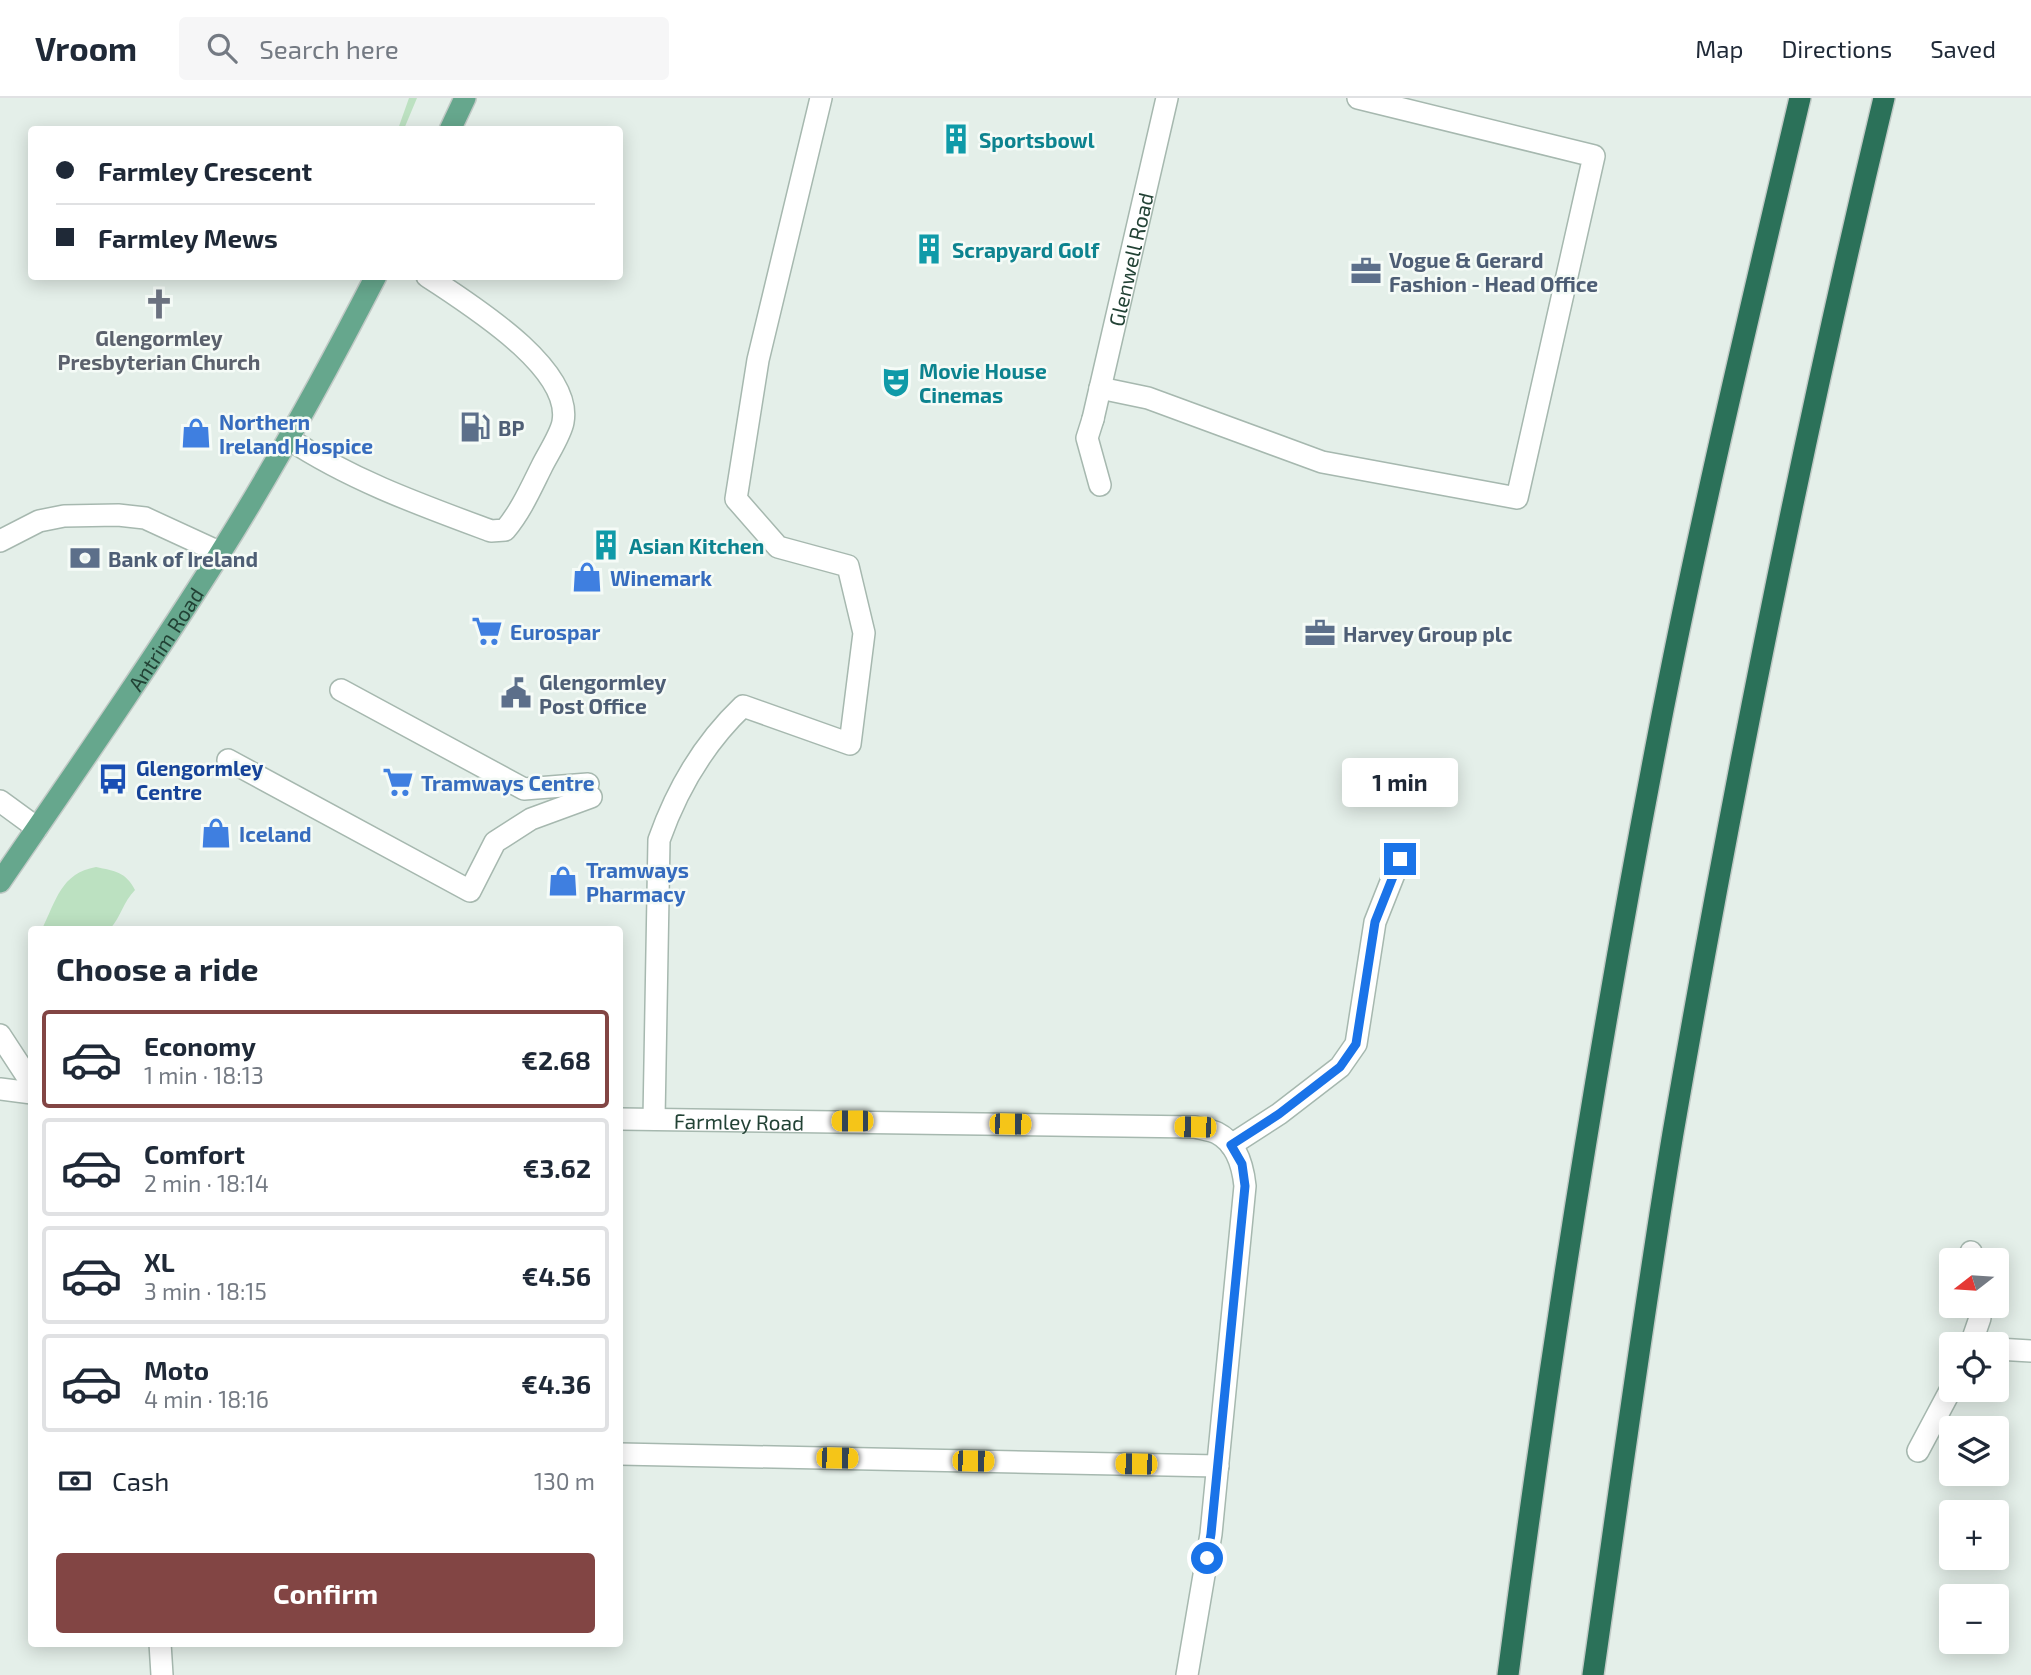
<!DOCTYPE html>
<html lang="en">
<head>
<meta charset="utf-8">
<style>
	body { margin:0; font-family:"Exo 2",sans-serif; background:#f6f6f7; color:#1f2937; height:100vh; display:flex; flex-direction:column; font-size:26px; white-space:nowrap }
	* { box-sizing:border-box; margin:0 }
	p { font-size:23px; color:#747a83 }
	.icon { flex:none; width:38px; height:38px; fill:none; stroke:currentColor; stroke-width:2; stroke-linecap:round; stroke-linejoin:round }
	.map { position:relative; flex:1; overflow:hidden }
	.drawer { position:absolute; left:28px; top:828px; width:595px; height:721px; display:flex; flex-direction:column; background:#fff; border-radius:7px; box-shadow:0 4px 18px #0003 }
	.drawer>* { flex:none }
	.hud { position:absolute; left:28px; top:28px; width:595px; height:154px; border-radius:7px; box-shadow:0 4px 18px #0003; display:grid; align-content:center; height:154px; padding:0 28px; background:#fff }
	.needle { width:46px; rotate:253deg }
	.controls { position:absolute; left:1939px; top:1150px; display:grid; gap:14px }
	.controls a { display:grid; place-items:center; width:70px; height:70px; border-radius:7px; background:#fff; box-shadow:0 4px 18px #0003; font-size:35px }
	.end { position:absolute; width:32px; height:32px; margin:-16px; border:9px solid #1a73e8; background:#fff; box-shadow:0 0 0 4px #fff }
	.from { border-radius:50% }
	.bubble { position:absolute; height:49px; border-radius:7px; background:#fff; box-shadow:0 4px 18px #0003; font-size:23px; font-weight:700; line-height:49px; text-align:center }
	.car { position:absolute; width:21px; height:42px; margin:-21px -10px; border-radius:9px; box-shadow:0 0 5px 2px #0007; background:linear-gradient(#f5c518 24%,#345 0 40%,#f5c518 0 76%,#345 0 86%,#f5c518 0) }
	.hud b { display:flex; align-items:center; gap:24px; height:66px; font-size:26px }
	.hud b+b { border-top:2px solid #e0e1e3 }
	.hud i { width:18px; height:18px; background:#1f2937 }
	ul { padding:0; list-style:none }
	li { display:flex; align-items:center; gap:21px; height:98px; margin:0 14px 10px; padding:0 14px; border:4px solid #e0e1e3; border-radius:7px }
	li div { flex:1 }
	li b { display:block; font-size:26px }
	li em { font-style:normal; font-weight:700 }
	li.on { border-color:#824544 }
	li>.icon { width:63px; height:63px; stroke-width:1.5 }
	h2 { padding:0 28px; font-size:32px; line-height:84px }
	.pay { display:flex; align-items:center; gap:18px; height:77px; padding:0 28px; font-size:26px }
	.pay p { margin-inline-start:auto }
	.cta { display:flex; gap:14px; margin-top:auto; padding:14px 28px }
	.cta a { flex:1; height:80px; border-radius:7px; background:#824544; color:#fff; font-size:28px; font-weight:700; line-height:80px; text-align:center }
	header { display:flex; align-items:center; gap:42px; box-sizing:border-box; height:98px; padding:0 35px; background:#fff; border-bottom:2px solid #e0e1e3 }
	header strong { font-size:33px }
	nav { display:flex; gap:38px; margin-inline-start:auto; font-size:24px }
	.search { width:490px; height:63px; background:#f6f6f7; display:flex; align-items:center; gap:18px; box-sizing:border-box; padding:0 24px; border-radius:7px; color:#747a83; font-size:26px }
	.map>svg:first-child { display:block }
	.green { fill:#bce1c1 }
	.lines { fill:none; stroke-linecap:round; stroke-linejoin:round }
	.service-casing { stroke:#a6b8af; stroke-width:24 }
	.pedestrian-casing { stroke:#a6b8af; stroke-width:24 }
	.minor-casing { stroke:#a6b8af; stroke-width:24 }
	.primary-casing { stroke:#c1cac6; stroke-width:24 }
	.motorway-casing { stroke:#c1cac6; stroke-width:24 }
	.service { stroke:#fff; stroke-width:21 }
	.pedestrian { stroke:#fff; stroke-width:21 }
	.minor { stroke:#fff; stroke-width:21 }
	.primary { stroke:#66a78d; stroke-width:21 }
	.motorway { stroke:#2b7159; stroke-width:21 }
	.route { stroke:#1a73e8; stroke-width:9 }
	.labels { text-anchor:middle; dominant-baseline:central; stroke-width:5; stroke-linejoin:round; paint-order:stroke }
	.culture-label { font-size:21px; font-weight:bold; fill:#0d838f; stroke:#f5fbf7; text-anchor:start }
	.street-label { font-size:21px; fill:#224235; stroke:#f5fbf7 }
	.service-label { font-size:21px; font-weight:bold; fill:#4e5e75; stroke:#f5fbf7; text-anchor:start }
	.worship-label { font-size:21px; font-weight:bold; fill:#5b616d; stroke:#f5fbf7 }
	.shop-label { font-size:21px; font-weight:bold; fill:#366cbe; stroke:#f5fbf7; text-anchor:start }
	.transit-label { font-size:21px; font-weight:bold; fill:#164399; stroke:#f5fbf7; text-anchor:start }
</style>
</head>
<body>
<header>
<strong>Vroom</strong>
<div class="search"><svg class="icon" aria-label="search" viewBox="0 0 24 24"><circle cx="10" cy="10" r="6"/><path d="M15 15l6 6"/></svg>Search here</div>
<nav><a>Map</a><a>Directions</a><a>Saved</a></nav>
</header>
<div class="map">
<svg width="2031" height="1577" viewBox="0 0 2031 1577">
	<rect width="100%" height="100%" fill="#e4efe9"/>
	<path class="green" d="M409,0H417L404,31H398Z
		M96,769C115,773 126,774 135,792C123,804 121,819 110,831H42C56,803 61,775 96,769Z"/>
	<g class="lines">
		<g class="service-casing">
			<path id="service" d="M1100,290L1148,300L1322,364L1517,400L1594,58L1358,0
				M1093,321L1087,340L1100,387
				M289,341C351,382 421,407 491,433L505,432C521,413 531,390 542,368C548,356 561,336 563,324C573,269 467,205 427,178
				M0,443L39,423L64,418L118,417L145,420L221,455
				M341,592L524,691L588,686
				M0,703L37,730
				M654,1021L659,742C677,691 703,646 743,608L850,646L864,535L848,468L778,449L736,401L758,262L821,0"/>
		</g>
		<g class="pedestrian-casing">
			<path id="pedestrian" d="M228,662L470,793L495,744L531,721L591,699"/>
		</g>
		<g class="minor-casing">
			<g id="minor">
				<path id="s1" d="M1093,321L1167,0"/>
				<path d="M0,937L32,986"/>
				<path d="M0,991L32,995"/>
				<path id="s2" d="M620,1021L1195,1029C1202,1031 1211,1032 1217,1035C1237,1045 1243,1069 1245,1088L1211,1436L1187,1577"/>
				<path d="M1231,1047L1279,1016L1340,969L1356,946L1375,824L1400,761"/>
				<path d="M1971,1154L1972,1162"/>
				<path d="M1971,1246L1980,1220L1979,1208"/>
				<path d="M1997,1251L2031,1253"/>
				<path d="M1918,1353L1951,1291"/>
				<path d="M620,1356L1218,1368"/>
				<path d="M160,1545L162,1577"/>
			</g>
		</g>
		<g class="primary-casing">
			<g id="primary">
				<path d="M450,32L465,0"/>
				<path id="s3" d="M0,784C74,676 149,568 219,457C276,367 327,273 376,178"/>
			</g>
		</g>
		<g class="motorway-casing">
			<path id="motorway" d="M1508,1577C1549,1263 1598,949 1658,638C1699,424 1750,212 1800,0
				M1593,1577C1619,1396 1643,1215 1673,1035C1733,688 1802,342 1884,0"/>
		</g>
		<use href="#service" class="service"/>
		<use href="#pedestrian" class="pedestrian"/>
		<use href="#minor" class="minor"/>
		<use href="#primary" class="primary"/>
		<use href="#motorway" class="motorway"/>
	</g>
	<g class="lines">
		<path class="route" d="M1207,1460L1211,1436L1245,1088L1242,1066L1231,1047L1279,1016L1340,969L1356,946L1375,824L1400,761"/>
	</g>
	<defs>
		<g id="building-bare" transform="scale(2.415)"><path d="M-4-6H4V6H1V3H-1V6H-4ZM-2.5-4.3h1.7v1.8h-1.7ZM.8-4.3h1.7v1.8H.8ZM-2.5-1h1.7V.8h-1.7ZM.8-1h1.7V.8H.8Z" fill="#0f9aa8" stroke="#f5fbf7" stroke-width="2.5" paint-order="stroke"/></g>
		<g id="office-bare" transform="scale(2.415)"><path d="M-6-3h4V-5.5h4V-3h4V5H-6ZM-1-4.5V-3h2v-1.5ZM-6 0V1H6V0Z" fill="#5c6f8a" stroke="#f5fbf7" stroke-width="2.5" paint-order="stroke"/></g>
		<g id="church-bare" transform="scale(2.415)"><path d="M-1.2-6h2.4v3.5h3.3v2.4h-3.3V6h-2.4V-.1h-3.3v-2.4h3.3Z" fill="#6b7280" stroke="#f5fbf7" stroke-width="2.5" paint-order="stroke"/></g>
		<g id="theatre-bare" transform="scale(2.415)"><path d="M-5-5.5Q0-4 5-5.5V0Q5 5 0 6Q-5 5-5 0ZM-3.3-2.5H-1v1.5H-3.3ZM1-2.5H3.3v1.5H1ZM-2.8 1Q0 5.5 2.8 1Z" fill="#0f9aa8" stroke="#f5fbf7" stroke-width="2.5" paint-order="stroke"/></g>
		<g id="fuel-bare" transform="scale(2.415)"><path d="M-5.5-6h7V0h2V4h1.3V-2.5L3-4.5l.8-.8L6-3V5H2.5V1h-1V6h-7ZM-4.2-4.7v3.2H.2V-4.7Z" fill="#5c6f8a" stroke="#f5fbf7" stroke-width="2.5" paint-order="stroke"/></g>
		<g id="shop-bare" transform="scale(2.415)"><path d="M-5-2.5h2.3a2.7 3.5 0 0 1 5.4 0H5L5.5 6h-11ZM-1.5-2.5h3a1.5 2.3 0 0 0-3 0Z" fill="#3f7fe0" stroke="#f5fbf7" stroke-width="2.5" paint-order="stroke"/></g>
		<g id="bank-bare" transform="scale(2.415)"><path d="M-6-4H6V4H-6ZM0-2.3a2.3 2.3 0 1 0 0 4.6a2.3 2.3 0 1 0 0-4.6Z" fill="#5c6f8a" stroke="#f5fbf7" stroke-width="2.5" paint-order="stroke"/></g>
		<g id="supermarket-bare" transform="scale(2.415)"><path d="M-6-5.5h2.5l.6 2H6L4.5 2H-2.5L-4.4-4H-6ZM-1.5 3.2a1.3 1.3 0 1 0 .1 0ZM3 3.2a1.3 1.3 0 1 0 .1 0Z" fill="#3f7fe0" stroke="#f5fbf7" stroke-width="2.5" paint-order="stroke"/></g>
		<g id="civic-bare" transform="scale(2.415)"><path d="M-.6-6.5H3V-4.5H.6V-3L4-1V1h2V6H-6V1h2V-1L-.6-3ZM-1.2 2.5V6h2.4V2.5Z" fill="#5c6f8a" stroke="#f5fbf7" stroke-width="2.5" paint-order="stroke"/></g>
		<g id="bus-bare" transform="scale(2.415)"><path d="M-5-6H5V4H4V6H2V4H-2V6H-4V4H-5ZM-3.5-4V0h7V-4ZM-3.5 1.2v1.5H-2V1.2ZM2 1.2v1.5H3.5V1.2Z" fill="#1a4fb4" stroke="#f5fbf7" stroke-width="2.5" paint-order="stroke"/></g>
	</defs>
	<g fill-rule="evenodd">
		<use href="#building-bare" x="956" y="41"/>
		<use href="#building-bare" x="929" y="151"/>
		<use href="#office-bare" x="1366" y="173"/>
		<use href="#church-bare" x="159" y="206"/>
		<use href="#theatre-bare" x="896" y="284"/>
		<use href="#fuel-bare" x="475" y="329"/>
		<use href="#shop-bare" x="196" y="335"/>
		<use href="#building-bare" x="606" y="447"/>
		<use href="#bank-bare" x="85" y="460"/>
		<use href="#shop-bare" x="587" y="479"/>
		<use href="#supermarket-bare" x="487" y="533"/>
		<use href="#office-bare" x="1320" y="535"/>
		<use href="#civic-bare" x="516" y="595"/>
		<use href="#bus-bare" x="113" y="681"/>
		<use href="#supermarket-bare" x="398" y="684"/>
		<use href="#shop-bare" x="216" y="735"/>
		<use href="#shop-bare" x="563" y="783"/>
	</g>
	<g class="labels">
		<g class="culture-label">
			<text x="979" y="41">Sportsbowl</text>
			<text x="952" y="151">Scrapyard Golf</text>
			<text x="919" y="272">Movie House<tspan x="919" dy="24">Cinemas</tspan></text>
			<text x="629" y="447">Asian Kitchen</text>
		</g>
		<g class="street-label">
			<text stroke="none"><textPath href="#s1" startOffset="164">Glenwell Road</textPath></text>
			<text stroke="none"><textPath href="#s3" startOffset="294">Antrim Road</textPath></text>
			<text stroke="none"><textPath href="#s2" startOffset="119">Farmley Road</textPath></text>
		</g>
		<g class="service-label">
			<text x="1389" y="161">Vogue &amp; Gerard<tspan x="1389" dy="24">Fashion - Head Office</tspan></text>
			<text x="498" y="329">BP</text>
			<text x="108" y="460">Bank of Ireland</text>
			<text x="1343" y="535">Harvey Group plc</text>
			<text x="539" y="583">Glengormley<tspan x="539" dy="24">Post Office</tspan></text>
		</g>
		<g class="worship-label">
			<text x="159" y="239">Glengormley<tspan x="159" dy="24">Presbyterian Church</tspan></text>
		</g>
		<g class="shop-label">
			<text x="219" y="323">Northern<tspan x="219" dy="24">Ireland Hospice</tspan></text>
			<text x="610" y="479">Winemark</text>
			<text x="510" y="533">Eurospar</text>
			<text x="421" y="684">Tramways Centre</text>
			<text x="239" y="735">Iceland</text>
			<text x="586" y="771">Tramways<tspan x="586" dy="24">Pharmacy</tspan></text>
		</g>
		<g class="transit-label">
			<text x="136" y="669">Glengormley<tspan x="136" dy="24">Centre</tspan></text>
		</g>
	</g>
</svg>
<div class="controls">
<a><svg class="needle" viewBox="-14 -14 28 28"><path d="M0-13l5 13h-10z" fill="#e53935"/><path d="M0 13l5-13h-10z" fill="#747a83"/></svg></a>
<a><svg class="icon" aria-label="locate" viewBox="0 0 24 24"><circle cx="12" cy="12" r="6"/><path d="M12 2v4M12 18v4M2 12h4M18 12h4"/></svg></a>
<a><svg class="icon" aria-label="layers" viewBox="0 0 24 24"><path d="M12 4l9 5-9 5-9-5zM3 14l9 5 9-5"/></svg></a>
<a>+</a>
<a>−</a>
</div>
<i class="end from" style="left:1207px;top:1460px"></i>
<i class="end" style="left:1400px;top:761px"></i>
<div class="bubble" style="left:1342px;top:660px;width:116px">1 min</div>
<i class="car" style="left:852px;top:1023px;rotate:270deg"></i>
<i class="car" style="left:1010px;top:1026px;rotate:91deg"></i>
<i class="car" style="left:1195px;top:1029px;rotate:271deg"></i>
<i class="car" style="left:837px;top:1360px;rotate:91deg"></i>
<i class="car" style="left:973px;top:1363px;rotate:91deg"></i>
<i class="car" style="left:1136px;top:1366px;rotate:271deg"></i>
<div class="hud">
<b><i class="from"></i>Farmley Crescent</b>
<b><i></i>Farmley Mews</b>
</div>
<section class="drawer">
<h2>Choose a ride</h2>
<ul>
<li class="on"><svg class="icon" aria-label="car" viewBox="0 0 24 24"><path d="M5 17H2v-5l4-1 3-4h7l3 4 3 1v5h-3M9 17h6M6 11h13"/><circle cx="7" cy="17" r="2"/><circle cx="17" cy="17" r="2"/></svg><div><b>Economy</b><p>1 min · 18:13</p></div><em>€2.68</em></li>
<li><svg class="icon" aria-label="car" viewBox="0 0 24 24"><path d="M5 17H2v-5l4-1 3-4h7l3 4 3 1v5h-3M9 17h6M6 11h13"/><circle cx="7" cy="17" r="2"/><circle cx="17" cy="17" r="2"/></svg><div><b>Comfort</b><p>2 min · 18:14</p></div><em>€3.62</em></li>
<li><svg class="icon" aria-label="car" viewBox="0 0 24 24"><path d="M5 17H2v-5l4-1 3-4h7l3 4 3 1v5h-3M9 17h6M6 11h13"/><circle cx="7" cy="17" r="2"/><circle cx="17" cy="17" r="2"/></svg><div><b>XL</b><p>3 min · 18:15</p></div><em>€4.56</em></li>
<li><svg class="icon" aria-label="car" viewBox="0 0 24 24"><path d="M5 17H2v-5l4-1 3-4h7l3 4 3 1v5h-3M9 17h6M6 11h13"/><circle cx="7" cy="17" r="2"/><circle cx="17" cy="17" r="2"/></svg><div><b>Moto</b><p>4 min · 18:16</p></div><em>€4.36</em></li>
</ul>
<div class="pay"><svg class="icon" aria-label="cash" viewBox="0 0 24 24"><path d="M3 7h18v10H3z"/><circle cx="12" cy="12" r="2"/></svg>Cash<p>130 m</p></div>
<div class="cta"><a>Confirm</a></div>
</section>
</div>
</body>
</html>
